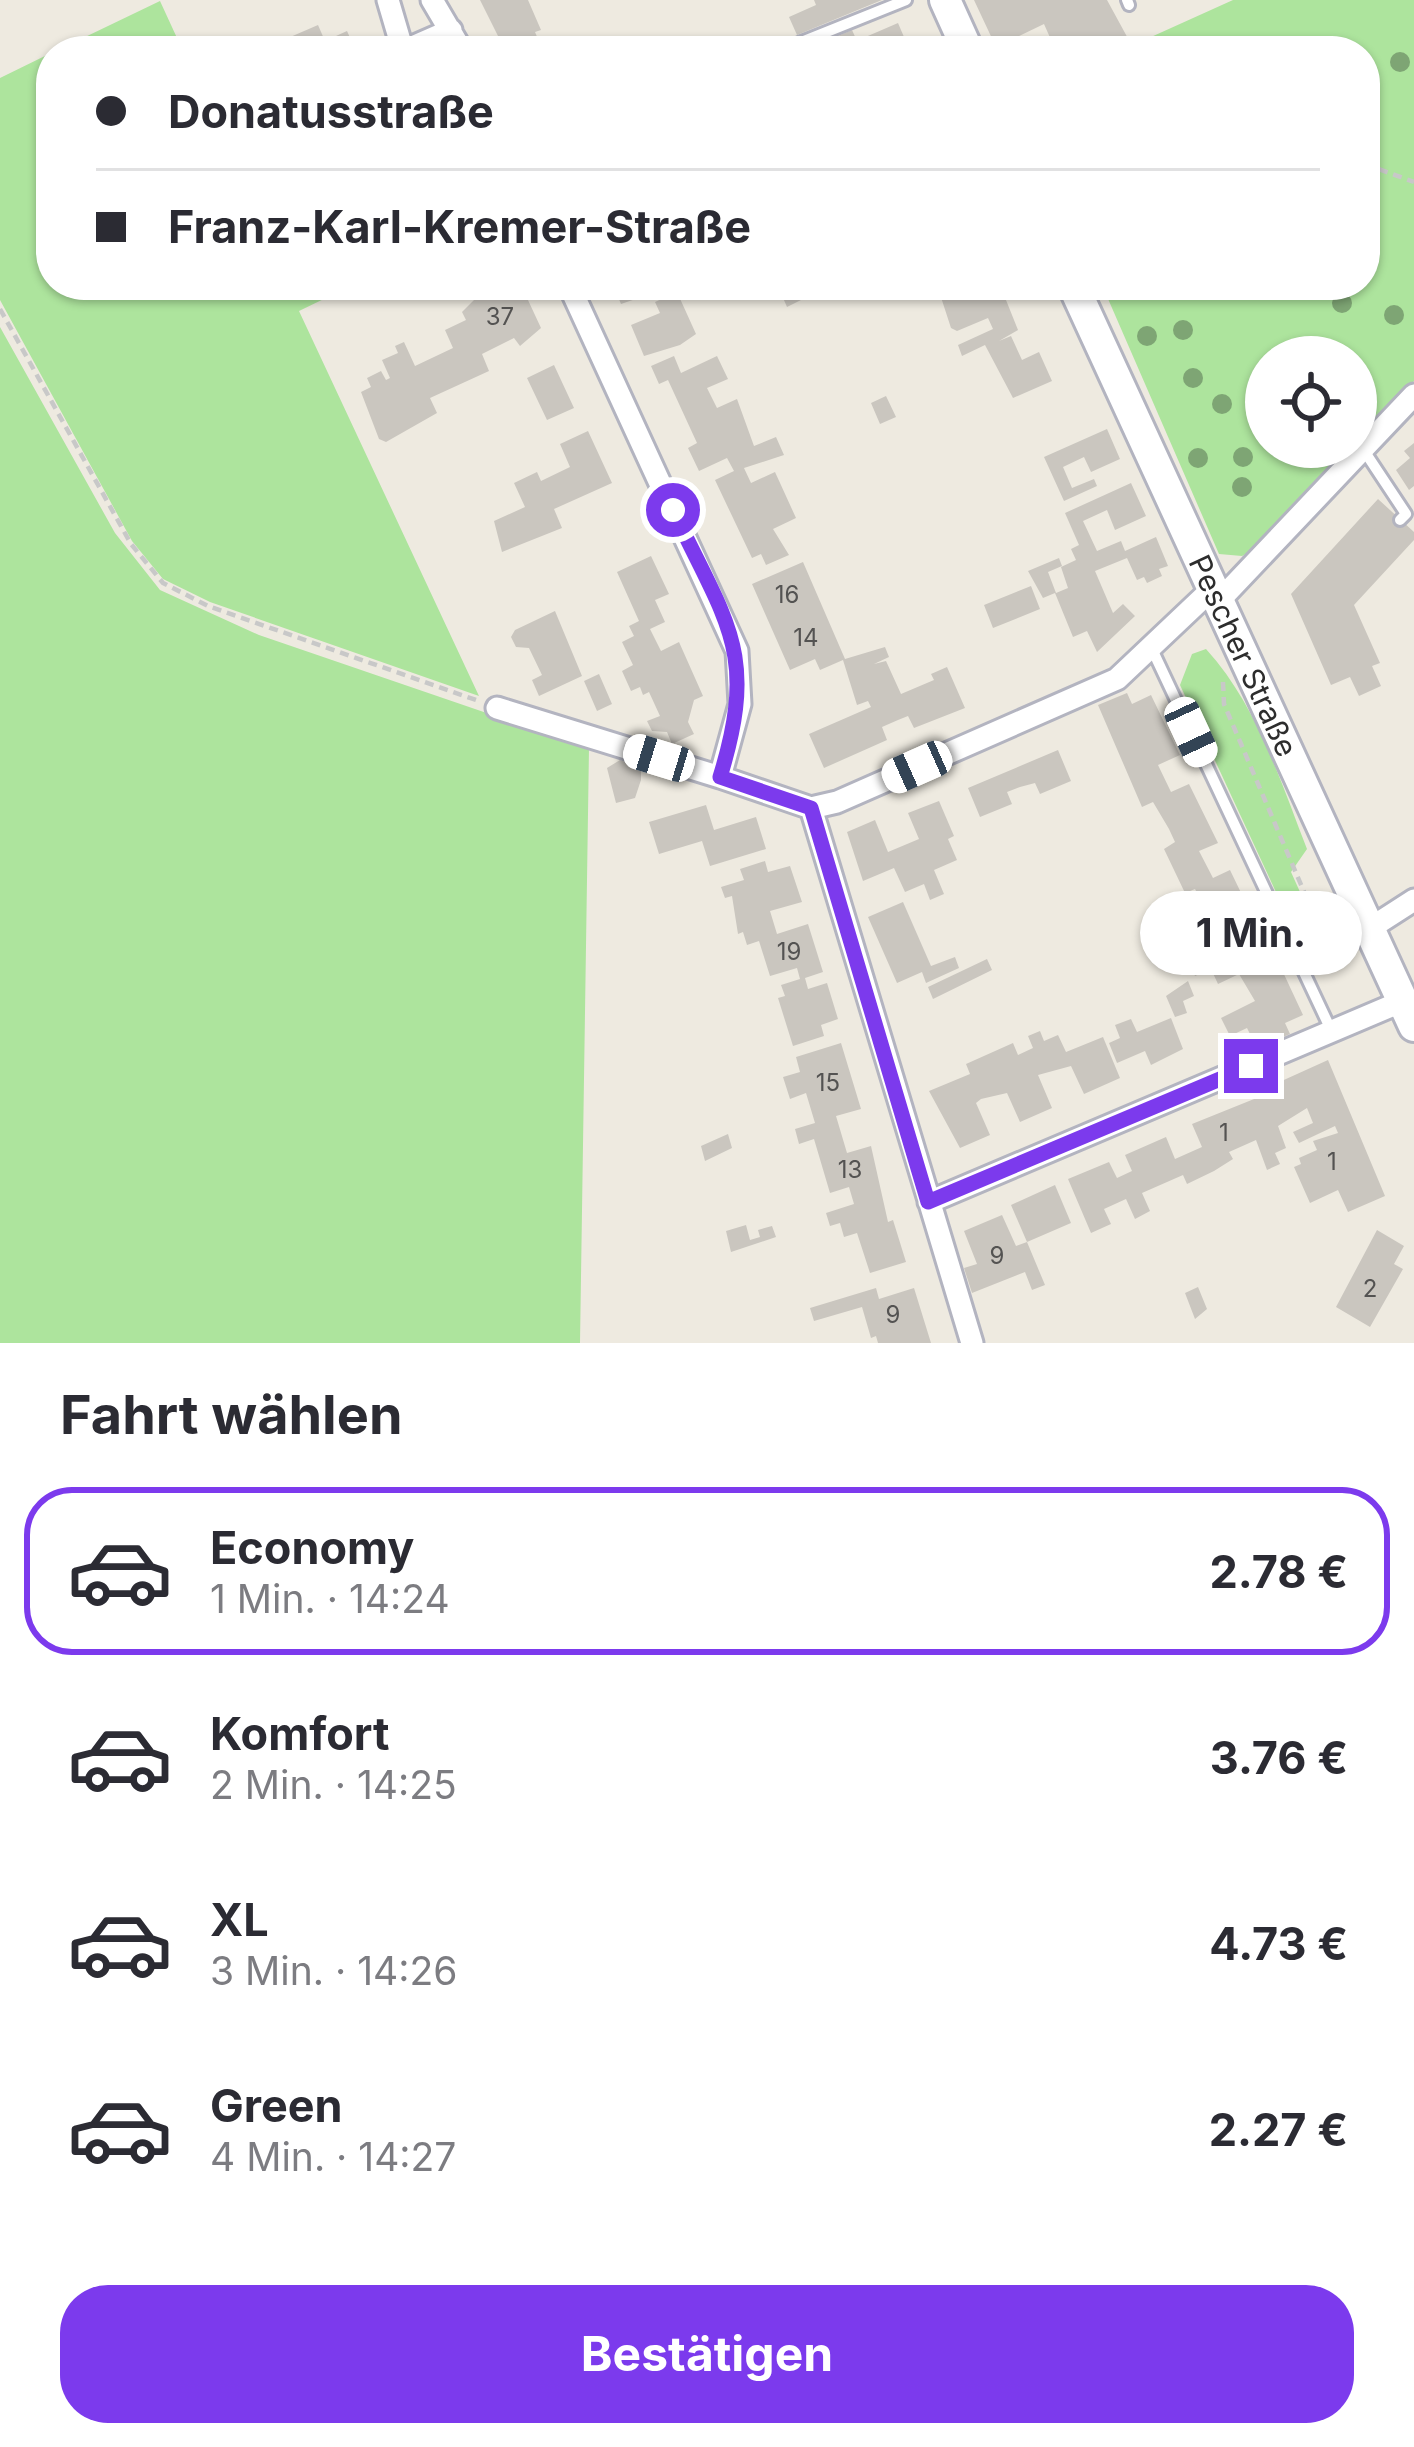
<!DOCTYPE html>
<html lang="de">
<head>
<meta charset="utf-8">
<style>
	body { margin:0; font-family:Inter,sans-serif; background:#f7f7f7; color:#2b2b33; height:100vh; display:flex; flex-direction:column; font-size:45px; white-space:nowrap }
	* { box-sizing:border-box; margin:0 }
	p { font-size:39px; color:#7c7c81 }
	.icon { flex:none; width:66px; height:66px; fill:none; stroke:currentColor; stroke-width:2; stroke-linecap:round; stroke-linejoin:round }
	.map { position:relative; height:1343px; overflow:hidden }
	.side { display:flex; flex-direction:column; background:#fff; flex:1 }
	.side>* { flex:none }
	.top-card { position:absolute; left:36px; top:36px; width:1344px; height:264px; border-radius:48px; box-shadow:0 3px 9px #0004; display:grid; align-content:center; height:264px; padding:0 60px; background:#fff }
	.buttons { position:absolute; left:1245px; top:336px; display:grid; gap:24px }
	.buttons a { display:grid; place-items:center; width:132px; height:132px; border-radius:50%; background:#fff; box-shadow:0 3px 9px #0004; font-size:60px }
	.end { position:absolute; width:54px; height:54px; margin:-27px; border:15px solid #7c3aed; background:#fff; box-shadow:0 0 0 6px #fff }
	.from { border-radius:50% }
	.bubble { position:absolute; height:84px; border-radius:42px; background:#fff; box-shadow:0 3px 9px #0004; font-size:39px; font-weight:700; line-height:84px; text-align:center }
	.car { position:absolute; width:36px; height:72px; margin:-36px -18px; border-radius:15px; box-shadow:0 0 9px 3px #0007; background:linear-gradient(#fff 24%,#345 0 40%,#fff 0 76%,#345 0 86%,#fff 0) }
	.top-card b { display:flex; align-items:center; gap:42px; height:114px; font-size:45px }
	.top-card b+b { border-top:3px solid #e1e1e2 }
	.top-card i { width:30px; height:30px; background:#2b2b33 }
	ul { padding:0; list-style:none }
	li { display:flex; align-items:center; gap:36px; height:168px; margin:0 24px 18px; padding:0 36px; border:6px solid transparent; border-radius:48px }
	li div { flex:1 }
	li b { display:block; font-size:45px }
	li em { font-style:normal; font-weight:700 }
	li.current { border-color:#7c3aed }
	li>.icon { width:108px; height:108px; stroke-width:1.5 }
	h2 { padding:0 60px; font-size:54px; line-height:144px }
	.action { display:flex; gap:24px; margin-top:auto; padding:24px 60px }
	.action a { flex:1; height:138px; border-radius:48px; background:#7c3aed; color:#fff; font-size:48px; font-weight:700; line-height:138px; text-align:center }
	.map>svg:first-child { display:block }
	.green { fill:#ade49d }
	.building { fill:#cac6bf }
	.lines { fill:none; stroke-linecap:round; stroke-linejoin:round }
	.service-casing { stroke:#b3b4c0; stroke-width:16 }
	.minor-casing { stroke:#b3b4c0; stroke-width:27 }
	.secondary-casing { stroke:#b3b4c0; stroke-width:36 }
	.path { stroke:#c8c8c8; stroke-width:4.5; stroke-dasharray:9 6; stroke-linecap:butt }
	.service { stroke:#fff; stroke-width:10 }
	.minor { stroke:#fff; stroke-width:21 }
	.secondary { stroke:#fff; stroke-width:30 }
	.tree { fill:#7ea574 }
	.route { stroke:#7c3aed; stroke-width:15 }
	.labels { text-anchor:middle; dominant-baseline:central; stroke-width:9; stroke-linejoin:round; paint-order:stroke }
	.number-label { font-size:24px; fill:#545352 }
	.street-label { font-size:30px; fill:#2d2d2d; stroke:#fff }
</style>
</head>
<body>
<div class="map">
<svg width="1414" height="1343" viewBox="0 0 1414 1343">
	<rect width="100%" height="100%" fill="#eeeae0"/>
	<path class="green" d="M1233,0H1414V381L1356,443V357H1266V447H1352L1260,546L1242,556L1219,554L1102,285H1365V51H1120Z
		M160,1L183,51H56Z
		M51,53V285H325L330,296L299,311L479,696L210,602L163,579L132,541L0,300V78Z
		M0,327L115,533L160,590L259,635L589,748L580,1343H0Z
		M1206,649C1257,705 1280,780 1307,849L1291,872L1319,934L1300,944L1180,685L1192,654Z"/>
	<path class="building" d="M480,0H528L541,30L535,32L541,46L550,42L554,51H515L512,43L503,46Z
		M814,0H882L797,35L789,17L816,5Z
		M974,0H1107L1131,44L1115,51H1056L1044,24L996,47Z
		M898,23L910,51H858L854,42Z
		M318,25L325,41L347,31L356,51H286L281,41Z
		M852,30L857,41L822,51L819,44Z
		M476,285H521L541,328L520,346L514,338L482,354L489,371L430,398L437,413L386,442L379,439L361,392L371,387L367,378L381,371L386,380L390,378L382,360L398,353L395,346L404,342L415,366L453,348L445,330L466,320L462,312L479,295Z
		M613,285H659L656,292L621,304Z
		M793,285H802L807,297L787,307L780,291Z
		M937,285H1000L1018,330L999,341L1011,336L1022,360L1039,352L1052,381L1013,398L985,345L962,356L958,345L993,329L988,318L957,331L951,328Z
		M677,292L696,334L680,345L644,356L631,325L660,313L655,302Z
		M674,356L681,373L717,356L728,379L707,388L717,408L737,399L754,446L776,437L784,455L744,468L751,483L775,472L796,518L773,529L789,555L766,565L761,554L752,558L715,480L734,471L727,458L699,471L688,448L697,443L668,380L659,384L651,366Z
		M554,365L574,408L547,420L527,378Z
		M886,396L896,417L880,424L871,403Z
		M1107,429L1120,459L1091,472L1084,457L1063,467L1072,488L1094,479L1097,486L1064,501L1044,457Z
		M588,431L612,483L554,509L562,528L502,552L494,521L525,507L514,483L537,472L541,481L570,467L560,444Z
		M1414,443V486L1409,490L1396,470L1410,458L1404,451Z
		M1131,483L1146,516L1115,530L1107,510L1083,521L1097,551L1121,541L1125,551L1156,537L1168,566L1159,569L1162,576L1147,583L1144,577L1137,580L1127,558L1095,571L1113,613L1123,604L1135,616L1097,652L1087,631L1073,637L1055,593L1043,598L1028,571L1059,558L1062,566L1048,572L1056,593L1068,588L1061,567L1076,560L1071,549L1079,545L1065,513Z
		M1378,499L1414,532V540L1354,605L1380,663L1372,666L1381,686L1359,696L1350,677L1331,685L1291,594Z
		M651,556L669,594L655,600L665,622L650,629L661,651L679,642L703,696L694,700L688,722L694,734L672,744L667,732L652,731L647,721L660,716L649,692L643,695L640,687L631,691L622,671L633,665L622,642L634,636L629,626L639,621L617,572Z
		M803,562L845,659L885,647L889,657L874,664L886,661L901,694L934,680L931,674L947,667L965,708L914,728L908,716L898,720L882,727L887,740L824,768L809,734L871,707L868,701L857,705L843,660L820,670L815,659L790,670L752,584Z
		M1031,586L1040,609L993,628L984,605Z
		M555,611L582,676L539,696L532,680L542,675L529,648L516,647L511,637L515,630Z
		M599,674L612,704L597,711L584,681Z
		M1127,693L1132,704L1151,695L1180,755L1158,765L1171,792L1189,784L1218,843L1199,851L1213,878L1230,870L1259,930L1240,938L1253,966L1275,955L1303,1015L1285,1023L1290,1034L1244,1054L1239,1044L1252,1038L1247,1028L1230,1036L1221,1018L1255,1001L1239,974L1218,984L1211,969L1195,976L1189,961L1211,950L1204,936L1216,929L1195,889L1185,893L1164,849L1175,842L1169,829L1153,802L1142,807L1098,705Z
		M1058,750L1071,781L1040,794L1035,783L1020,787L1007,792L1012,804L980,817L968,788Z
		M620,760L641,768V780L635,798L616,803L607,768Z
		M939,801L954,836L948,839L957,860L934,870L944,894L930,900L924,884L905,892L894,868L863,881L847,832L875,820L888,852L919,839L908,813Z
		M706,805L714,830L756,817L766,849L710,866L702,841L659,854L649,822Z
		M765,861L768,872L790,866L802,902L770,911L777,934L808,924L823,972L805,978L808,989L827,983L838,1019L821,1025L824,1036L793,1046L778,998L785,996L781,985L800,979L797,968L770,976L759,941L747,945L743,932L738,934L732,896L725,898L721,887L744,880L740,869Z
		M903,902L931,966L955,957L959,968L926,983L922,972L897,983L868,917Z
		M987,959L992,970L933,999L928,987Z
		M1188,981L1194,996L1183,1001L1187,1013L1175,1017L1166,996Z
		M1171,1018L1183,1049L1151,1065L1145,1051L1117,1063L1109,1043L1120,1038L1115,1025L1131,1019L1137,1032Z
		M1040,1031L1044,1041L1058,1035L1066,1052L1103,1037L1120,1078L1084,1094L1071,1066L1038,1075L1052,1108L1020,1122L1007,1093L981,1099L976,1103L990,1135L960,1148L929,1091L970,1074L966,1064L1013,1043L1018,1055L1033,1048L1028,1036Z
		M841,1043L861,1109L836,1116L847,1153L871,1146L888,1222L893,1220L906,1262L870,1273L857,1233L844,1237L840,1223L830,1226L826,1213L854,1204L849,1187L830,1193L814,1139L799,1144L795,1129L815,1123L806,1093L790,1099L783,1077L800,1072L796,1057Z
		M1328,1060L1385,1196L1348,1212L1338,1190L1310,1203L1294,1167L1301,1164L1299,1158L1317,1150L1313,1141L1338,1133L1335,1126L1299,1143L1293,1132L1313,1123L1307,1108L1278,1126L1286,1148L1275,1153L1280,1164L1267,1170L1256,1140L1229,1152L1233,1159L1214,1171L1187,1184L1183,1175L1142,1193L1150,1211L1135,1219L1126,1199L1104,1209L1111,1224L1091,1233L1068,1179L1109,1162L1117,1178L1132,1171L1125,1155L1166,1137L1175,1159L1202,1147L1192,1124L1264,1095L1262,1090Z
		M728,1134L732,1148L705,1161L701,1146Z
		M1055,1185L1071,1223L1027,1242L1045,1285L1032,1290L1025,1272L972,1293L964,1268L977,1264L964,1231L1002,1215L1016,1246L1027,1242L1011,1205Z
		M746,1225L750,1240L760,1237L758,1230L772,1226L776,1237L731,1252L726,1231Z
		M1377,1230L1404,1246L1394,1264L1403,1269L1370,1327L1336,1307Z
		M1198,1287L1207,1309L1195,1319L1185,1293Z
		M876,1288L879,1299L914,1288L931,1343H878L876,1336L871,1338L862,1307L814,1321L810,1308Z"/>
	<g class="lines">
		<g class="service-casing">
			<path id="service" d="M1127,0L1129,5
				M799,43L906,0
				M1363,449L1406,514L1400,520
				M1151,647L1332,1032"/>
		</g>
		<g class="minor-casing">
			<path id="minor" d="M388,0L403,51
				M432,0L462,51
				M403,51L451,30
				M569,285L737,651L740,704L720,777L811,808L972,1343
				M1217,603L1414,395
				M497,708L720,777
				M811,808L837,802L1117,679L1210,591
				M1369,929L1414,900
				M929,1202L1403,1001"/>
		</g>
		<g class="secondary-casing">
			<g id="secondary">
				<path d="M945,0L968,51"/>
				<path id="s1" d="M1073,285L1414,1026"/>
			</g>
		</g>
		<path class="path" d="M1365,164L1414,182
			M0,309L131,544L163,583L208,606L476,700
			M1223,682L1224,704L1319,927L1344,944"/>
		<use href="#service" class="service"/>
		<use href="#minor" class="minor"/>
		<use href="#secondary" class="secondary"/>
	</g>
	<g class="tree">
		<circle cx="1400" cy="62" r="10"/>
		<circle cx="1342" cy="303" r="10"/>
		<circle cx="1394" cy="315" r="10"/>
		<circle cx="1183" cy="330" r="10"/>
		<circle cx="1147" cy="336" r="10"/>
		<circle cx="1193" cy="378" r="10"/>
		<circle cx="1222" cy="404" r="10"/>
		<circle cx="1243" cy="457" r="10"/>
		<circle cx="1198" cy="458" r="10"/>
		<circle cx="1242" cy="487" r="10"/>
	</g>
	<g class="lines">
		<path class="route" d="M673,510C726,623 759,651 720,777L811,808L928,1202L1251,1066"/>
	</g>
	<g class="labels">
		<g class="number-label">
			<text x="500" y="316">37</text>
			<text x="787" y="594">16</text>
			<text x="806" y="637">14</text>
			<text x="789" y="951">19</text>
			<text x="828" y="1082">15</text>
			<text x="1224" y="1132">1</text>
			<text x="1332" y="1161">1</text>
			<text x="850" y="1169">13</text>
			<text x="997" y="1255">9</text>
			<text x="1370" y="1288">2</text>
			<text x="893" y="1314">9</text>
		</g>
		<g class="street-label">
			<text stroke="none"><textPath href="#s1" startOffset="408">Pescher Straße</textPath></text>
		</g>
	</g>
</svg>
<div class="buttons">
<a><svg class="icon" aria-label="locate" viewBox="0 0 24 24"><circle cx="12" cy="12" r="6"/><path d="M12 2v4M12 18v4M2 12h4M18 12h4"/></svg></a>
</div>
<i class="end from" style="left:673px;top:510px"></i>
<i class="end" style="left:1251px;top:1066px"></i>
<div class="bubble" style="left:1140px;top:891px;width:222px">1 Min.</div>
<i class="car" style="left:1191px;top:732px;rotate:155deg"></i>
<i class="car" style="left:659px;top:758px;rotate:287deg"></i>
<i class="car" style="left:917px;top:767px;rotate:246deg"></i>
<div class="top-card">
<b><i class="from"></i>Donatusstraße</b>
<b><i></i>Franz-Karl-Kremer-Straße</b>
</div>
</div>
<section class="side">
<h2>Fahrt wählen</h2>
<ul>
<li class="current"><svg class="icon" aria-label="car" viewBox="0 0 24 24"><path d="M5 17H2v-5l4-1 3-4h7l3 4 3 1v5h-3M9 17h6M6 11h13"/><circle cx="7" cy="17" r="2"/><circle cx="17" cy="17" r="2"/></svg><div><b>Economy</b><p>1 Min. · 14:24</p></div><em>2.78 €</em></li>
<li><svg class="icon" aria-label="car" viewBox="0 0 24 24"><path d="M5 17H2v-5l4-1 3-4h7l3 4 3 1v5h-3M9 17h6M6 11h13"/><circle cx="7" cy="17" r="2"/><circle cx="17" cy="17" r="2"/></svg><div><b>Komfort</b><p>2 Min. · 14:25</p></div><em>3.76 €</em></li>
<li><svg class="icon" aria-label="car" viewBox="0 0 24 24"><path d="M5 17H2v-5l4-1 3-4h7l3 4 3 1v5h-3M9 17h6M6 11h13"/><circle cx="7" cy="17" r="2"/><circle cx="17" cy="17" r="2"/></svg><div><b>XL</b><p>3 Min. · 14:26</p></div><em>4.73 €</em></li>
<li><svg class="icon" aria-label="car" viewBox="0 0 24 24"><path d="M5 17H2v-5l4-1 3-4h7l3 4 3 1v5h-3M9 17h6M6 11h13"/><circle cx="7" cy="17" r="2"/><circle cx="17" cy="17" r="2"/></svg><div><b>Green</b><p>4 Min. · 14:27</p></div><em>2.27 €</em></li>
</ul>
<div class="action"><a>Bestätigen</a></div>
</section>
</body>
</html>
